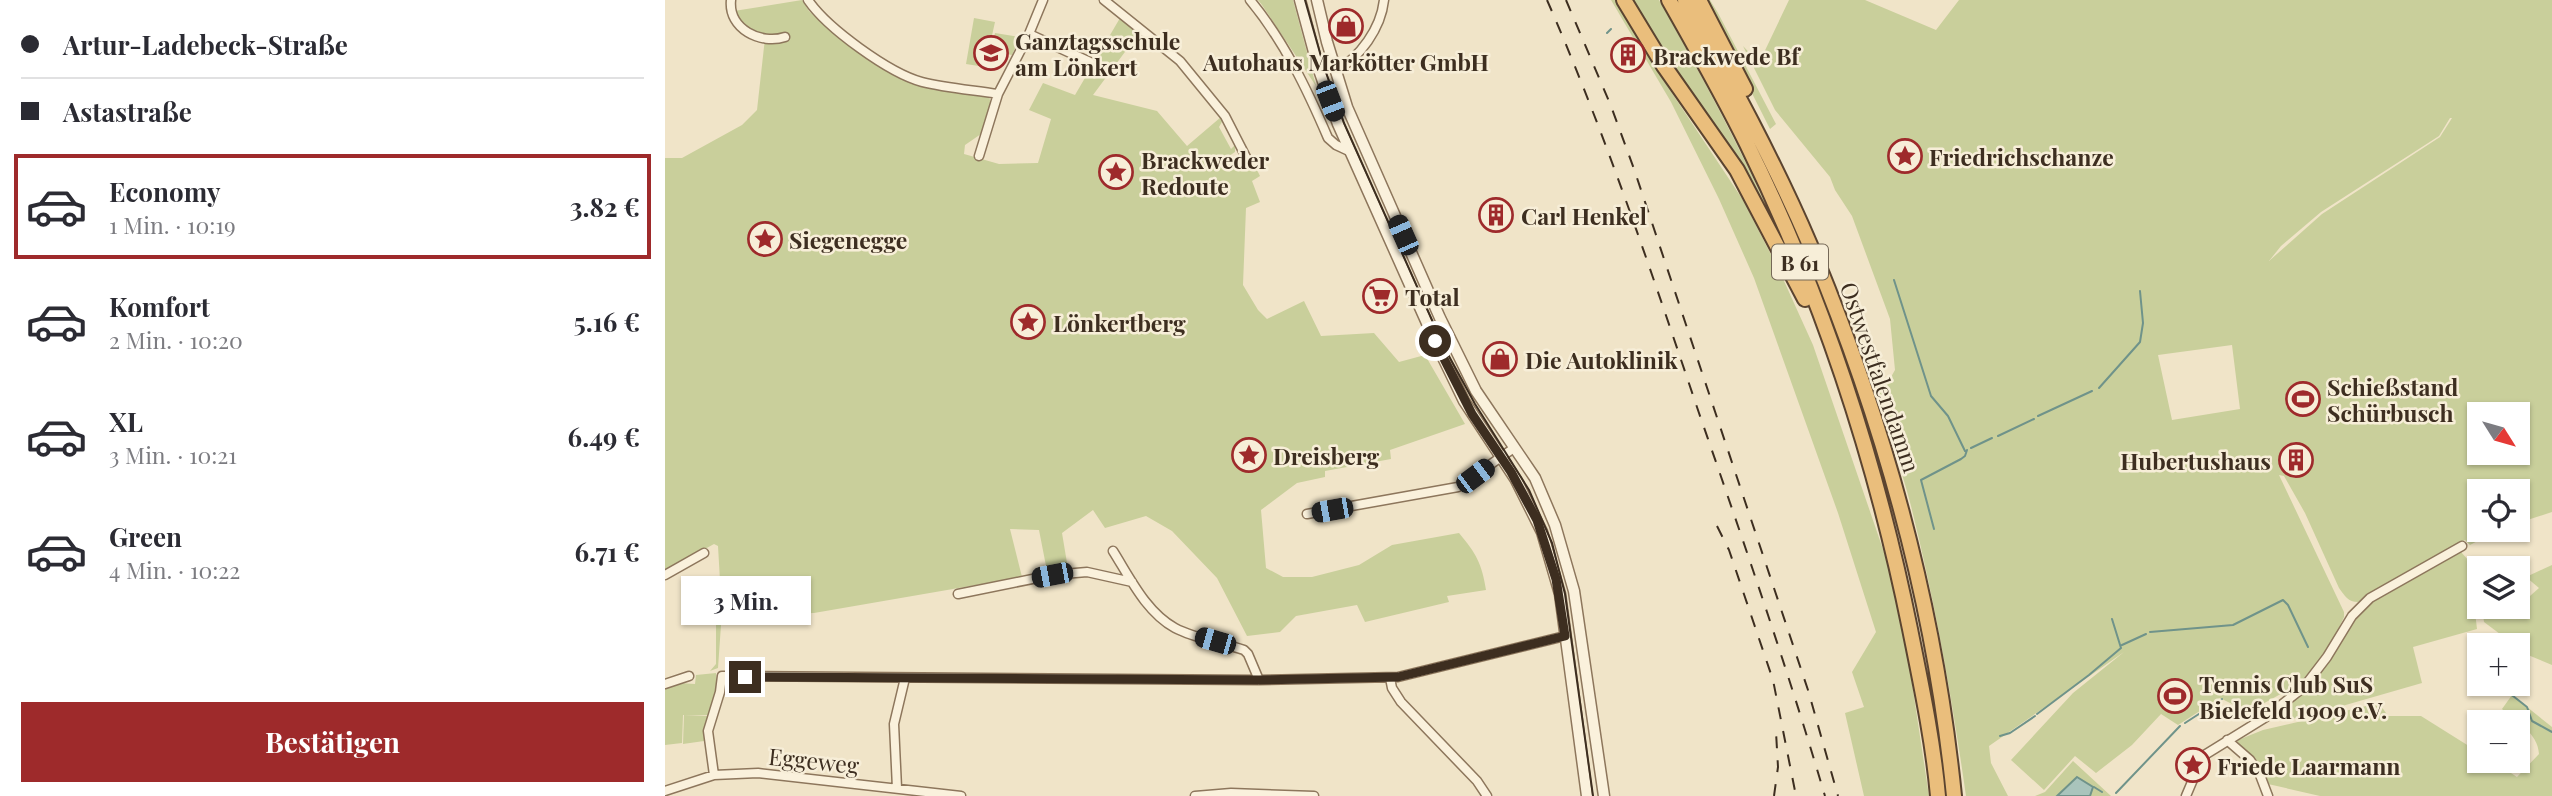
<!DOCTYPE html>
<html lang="de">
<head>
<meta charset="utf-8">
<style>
	body { margin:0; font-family:"Playfair Display",serif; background:#f2f2f3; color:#2b2b33; height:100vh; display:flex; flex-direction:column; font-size:26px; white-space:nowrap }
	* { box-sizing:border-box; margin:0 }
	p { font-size:23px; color:#7c7c81 }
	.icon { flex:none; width:38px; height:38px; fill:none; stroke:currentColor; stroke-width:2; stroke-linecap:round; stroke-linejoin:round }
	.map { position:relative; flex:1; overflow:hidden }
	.side { display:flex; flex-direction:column; background:#fff; width:665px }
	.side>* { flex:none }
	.banner { display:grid; align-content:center; height:154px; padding:0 21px; background:#fff }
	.needle { width:46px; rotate:127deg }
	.tools { position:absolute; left:1802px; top:402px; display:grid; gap:14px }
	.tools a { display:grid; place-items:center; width:63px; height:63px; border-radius:0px; background:#fff; box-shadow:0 2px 5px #0004; font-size:35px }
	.end { position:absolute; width:32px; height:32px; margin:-16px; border:9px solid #3d2e20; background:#fff; box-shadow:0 0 0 4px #fff }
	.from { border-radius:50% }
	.bubble { position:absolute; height:49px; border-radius:0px; background:#fff; box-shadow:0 2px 5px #0004; font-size:23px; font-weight:700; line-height:49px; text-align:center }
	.car { position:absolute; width:21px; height:42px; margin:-21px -10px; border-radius:9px; box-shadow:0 0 5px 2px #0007; background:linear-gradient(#222 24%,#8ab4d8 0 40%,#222 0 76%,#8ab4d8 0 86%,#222 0) }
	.banner b { display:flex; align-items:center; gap:24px; height:66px; font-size:26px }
	.banner b+b { border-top:2px solid #e1e1e2 }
	.banner i { width:18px; height:18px; background:#2b2b33 }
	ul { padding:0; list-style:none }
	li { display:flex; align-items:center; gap:21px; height:105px; margin:0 14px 10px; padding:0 7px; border:4px solid transparent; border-radius:0px }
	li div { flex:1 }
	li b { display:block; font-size:26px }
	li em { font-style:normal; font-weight:700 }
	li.selected { border-color:#9e2a2b }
	li>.icon { width:63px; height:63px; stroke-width:1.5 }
	.primary-button { display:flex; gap:14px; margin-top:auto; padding:14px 21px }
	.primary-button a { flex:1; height:80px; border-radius:0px; background:#9e2a2b; color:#fff; font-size:28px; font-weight:700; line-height:80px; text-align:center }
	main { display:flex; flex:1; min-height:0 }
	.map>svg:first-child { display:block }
	.green { fill:#c9cf9b; fill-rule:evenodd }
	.water { fill:#a9c4bc; stroke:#6f938a; stroke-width:2 }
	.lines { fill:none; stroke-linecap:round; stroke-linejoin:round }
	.stream { stroke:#6f938a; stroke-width:2 }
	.minor-casing { stroke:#8d765c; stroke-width:11 }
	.tertiary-casing { stroke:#8d765c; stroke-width:13 }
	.trunk-casing { stroke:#5b4430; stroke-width:18 }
	.minor { stroke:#faf1dc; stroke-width:8 }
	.tertiary { stroke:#faf1dc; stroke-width:10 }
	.trunk { stroke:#eabe7c; stroke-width:14 }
	.tram { stroke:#3d2e20; stroke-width:2 }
	.rail { stroke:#3d2e20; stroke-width:2; stroke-dasharray:12 12; stroke-linecap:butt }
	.route { stroke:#3d2e20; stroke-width:9 }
	.labels { text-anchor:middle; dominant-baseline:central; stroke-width:5; stroke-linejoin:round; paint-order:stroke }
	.shield { fill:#f7eed8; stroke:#756857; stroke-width:2 }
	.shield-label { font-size:21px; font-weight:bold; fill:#3d2e20 }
	.poi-label { font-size:23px; font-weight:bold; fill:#3d2e20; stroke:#f7eed8; text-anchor:start }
	.street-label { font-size:23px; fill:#3d2e20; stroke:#f7eed8 }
</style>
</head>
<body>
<main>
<section class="side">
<div class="banner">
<b><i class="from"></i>Artur-Ladebeck-Straße</b>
<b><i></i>Astastraße</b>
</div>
<ul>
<li class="selected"><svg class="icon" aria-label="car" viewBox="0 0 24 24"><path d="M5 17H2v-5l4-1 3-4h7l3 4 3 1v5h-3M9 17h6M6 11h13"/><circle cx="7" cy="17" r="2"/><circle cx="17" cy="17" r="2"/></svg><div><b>Economy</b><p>1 Min. · 10:19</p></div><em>3.82 €</em></li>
<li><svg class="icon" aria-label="car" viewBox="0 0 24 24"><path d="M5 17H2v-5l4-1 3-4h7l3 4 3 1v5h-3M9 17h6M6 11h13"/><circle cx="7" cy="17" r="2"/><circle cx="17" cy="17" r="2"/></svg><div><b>Komfort</b><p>2 Min. · 10:20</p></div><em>5.16 €</em></li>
<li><svg class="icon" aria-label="car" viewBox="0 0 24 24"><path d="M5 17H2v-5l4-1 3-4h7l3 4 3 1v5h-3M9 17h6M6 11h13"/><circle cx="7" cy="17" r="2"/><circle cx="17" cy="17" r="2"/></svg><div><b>XL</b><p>3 Min. · 10:21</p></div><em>6.49 €</em></li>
<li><svg class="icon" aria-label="car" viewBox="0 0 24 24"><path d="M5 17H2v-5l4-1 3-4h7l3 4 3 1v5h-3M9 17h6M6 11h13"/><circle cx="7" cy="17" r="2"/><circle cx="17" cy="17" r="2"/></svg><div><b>Green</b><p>4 Min. · 10:22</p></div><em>6.71 €</em></li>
</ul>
<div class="primary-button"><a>Bestätigen</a></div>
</section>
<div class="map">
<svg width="1887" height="796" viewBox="0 0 1887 796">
	<rect width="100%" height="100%" fill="#f0e4c8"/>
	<path class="green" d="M137,0L144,11L170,35L247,84L324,97L326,103L316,134L300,145L299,154L334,164L373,163L386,119L364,110L378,83L410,95L455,18L474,33L428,95L492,111L522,146L556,117L558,120L554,127L566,149L570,145V152L564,156L567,164L576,162L582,168L589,164L595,176L587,181L595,202L581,208L578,285L593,310L602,319L639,301L656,336L709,333L734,362L760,355L800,424L725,450L726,459L660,471V477L632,483L596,510L601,568L618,577H647L694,565L727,545L794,533C811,553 817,564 821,590L782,596L784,602L700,622L692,605L631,616L615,632L582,636L552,578L507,531L481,516L440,528L428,510L397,533L403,569L382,571L374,530L345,529L357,577L149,613L57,615L53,546L49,544L0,571V158H17L77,125L92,110L100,38L77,23L69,11Z
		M593,0H628L651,86L597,5Z
		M946,0H951L989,66L1078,200L1114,270L1148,345L1223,564L1245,670L1264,796H1199L1180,713L1199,707L1187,672L1211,632L1173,513L1089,278L1054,199L1006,102Z
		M963,0H994C1037,76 1078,152 1113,232Z
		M1040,0H1045L1053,13L1111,124L1105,129Z
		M1124,0H1200L1271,30L1294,0H1887V512L1853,523V492H1815V530H1833L1805,545L1800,540L1693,602C1683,602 1680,596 1674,588L1640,513L1619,476L1614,475L1679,612V617L1668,640L1648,670L1634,684L1583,712L1555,698L1513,725L1496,714L1467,745L1431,773L1410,756L1379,790L1346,760L1408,693L1459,652L1324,746L1326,763L1343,796H1301C1287,698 1270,602 1246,506C1236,467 1222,428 1210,388L1218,386L1237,444L1241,443L1222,384L1230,370L1225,319L1187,216L1170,190L1165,177L1110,110L1078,46L1094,63ZM1785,118H1787L1775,137L1657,214L1604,261L1616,246L1656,212L1774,136ZM1567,345L1575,409L1507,420L1493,355ZM1815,415H1853V453H1815Z
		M309,18L330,22L320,67L301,64Z
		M330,33L355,37L347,55L326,51Z
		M1796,552L1804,561L1812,629L1748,647L1757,683L1639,717L1609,721C1610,708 1633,698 1642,688C1660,666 1672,638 1691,617C1718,586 1760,570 1796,552Z
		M1887,565V665L1863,655L1819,622L1817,607H1853V597L1865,596L1874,588L1861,577Z
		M53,612L56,625L53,668L45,671L51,664V616Z
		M51,673L52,688L46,715H18L17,743L0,745V688L15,683L30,684L31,675Z
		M1847,695L1887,727V796H1655L1603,784L1592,762L1572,743L1573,740L1598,730L1714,703L1723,716H1756L1815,753V761H1828L1852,777L1874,754C1873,733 1852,722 1837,709Z
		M19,715L45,716L39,741L18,744Z
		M1408,761L1446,796H1370L1380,792Z"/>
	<path class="water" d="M1412,777L1428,787L1425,796H1392Z"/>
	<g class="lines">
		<path class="stream" d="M942,33L946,29
			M1229,280L1266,396L1283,416L1300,451
			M1434,388L1475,342L1478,323L1475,291
			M1373,416L1427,391
			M1333,436L1369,419
			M1306,448L1327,438
			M1269,529L1256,480L1296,459L1300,456L1302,450
			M1485,632L1568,625L1618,600L1623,605L1643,647
			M1457,645L1481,634
			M1843,692L1862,707L1867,721L1887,732
			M1372,714L1424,675L1456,648L1447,619
			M1520,723L1557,699
			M1335,736L1345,733L1370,716
			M1429,787L1437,792
			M1451,793L1515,726"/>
		<g class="minor-casing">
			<path id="minor" d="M66,0C63,29 96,45 120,37
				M143,0C162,28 224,73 257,82C281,88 308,90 333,94
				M439,0L515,61L560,116L583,161
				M585,0C619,41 642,89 663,138L671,145L684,151
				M364,34L425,62
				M670,71C695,58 716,28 719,0
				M314,156L333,94L364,34L378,0
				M642,514L793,487L849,448
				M448,551C465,578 481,612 510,628C531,639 556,642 579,650L583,654L594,680
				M0,575L39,553
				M293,594L387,575L422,572L467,582
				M725,678L727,688L736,702L812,781L822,796
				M0,684L24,676
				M1562,740L1585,760L1595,775L1603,796
				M49,775L43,731L55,692L57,676L594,680L733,677L900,636
				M232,788L229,724L240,678
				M0,791L49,775L93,773L296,796
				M530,796L566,793L649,796
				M1521,796L1538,756L1601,717L1639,687L1662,657L1687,616L1705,598L1797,546"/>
		</g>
		<g class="tertiary-casing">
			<path id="tertiary" d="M635,0L653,67L673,124L770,341L799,401L851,480L877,532L895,594L922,796
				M652,0L662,42L682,107L775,318L811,391L870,478L890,525L909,591L939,796"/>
		</g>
		<g class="trunk-casing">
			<path id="trunk" d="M959,0L999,66L1072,170L1140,299
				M1004,0C1031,48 1058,95 1082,144C1158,298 1211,461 1245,629C1256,684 1268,740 1273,796
				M1020,0C1065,80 1109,161 1145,245C1218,419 1270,607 1289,796
				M1034,0L1080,89"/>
		</g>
		<use href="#minor" class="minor"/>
		<use href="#tertiary" class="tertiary"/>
		<use href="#trunk" class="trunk"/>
		<path class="tram" d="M640,0L659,67L679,123L779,347L810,404L864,490L887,543L900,594L928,796"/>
		<path class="rail" d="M882,0C941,135 987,274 1034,413C1078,540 1122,667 1160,796
			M901,0L946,106L969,169L1143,690L1173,796
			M1052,526L1064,550L1108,680L1131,796
			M1109,796L1113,767L1111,732"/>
	</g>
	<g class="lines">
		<path class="route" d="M80,677L594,680L733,677L900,636L891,579L872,520L846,472L807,414L770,341"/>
	</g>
	<defs>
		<g id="shop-ring" transform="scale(1.75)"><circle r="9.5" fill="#f7eed8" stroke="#9e2a2b" stroke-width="1.5"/><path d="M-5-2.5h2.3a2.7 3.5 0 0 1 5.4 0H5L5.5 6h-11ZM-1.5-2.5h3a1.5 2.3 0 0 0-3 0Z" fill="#9e2a2b"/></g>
		<g id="school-ring" transform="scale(1.75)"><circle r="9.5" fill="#f7eed8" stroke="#9e2a2b" stroke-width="1.5"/><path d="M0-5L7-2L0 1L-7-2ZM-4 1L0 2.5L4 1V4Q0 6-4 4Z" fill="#9e2a2b"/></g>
		<g id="building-ring" transform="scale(1.75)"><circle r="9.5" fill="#f7eed8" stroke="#9e2a2b" stroke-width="1.5"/><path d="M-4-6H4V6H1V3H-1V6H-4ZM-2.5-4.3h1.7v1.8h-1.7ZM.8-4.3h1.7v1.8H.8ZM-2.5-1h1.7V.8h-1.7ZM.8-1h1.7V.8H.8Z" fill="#9e2a2b"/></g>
		<g id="sight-ring" transform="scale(1.75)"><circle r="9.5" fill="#f7eed8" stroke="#9e2a2b" stroke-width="1.5"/><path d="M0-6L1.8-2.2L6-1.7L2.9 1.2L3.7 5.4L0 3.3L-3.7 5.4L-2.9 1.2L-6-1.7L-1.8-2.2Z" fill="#9e2a2b"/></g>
		<g id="supermarket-ring" transform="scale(1.75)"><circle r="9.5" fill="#f7eed8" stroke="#9e2a2b" stroke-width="1.5"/><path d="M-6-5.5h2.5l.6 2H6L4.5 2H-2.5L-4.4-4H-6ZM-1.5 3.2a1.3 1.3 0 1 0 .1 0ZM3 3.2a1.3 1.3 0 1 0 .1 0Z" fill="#9e2a2b"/></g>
		<g id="stadium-ring" transform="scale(1.75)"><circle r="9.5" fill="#f7eed8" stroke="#9e2a2b" stroke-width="1.5"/><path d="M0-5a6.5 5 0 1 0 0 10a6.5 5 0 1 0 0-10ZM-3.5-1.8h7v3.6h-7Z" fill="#9e2a2b"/></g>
	</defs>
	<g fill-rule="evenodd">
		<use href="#shop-ring" x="681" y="26"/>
		<use href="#school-ring" x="326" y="53"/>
		<use href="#building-ring" x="963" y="55"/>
		<use href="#sight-ring" x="1240" y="156"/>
		<use href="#sight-ring" x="451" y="172"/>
		<use href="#building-ring" x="831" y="215"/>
		<use href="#sight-ring" x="100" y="239"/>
		<use href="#supermarket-ring" x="715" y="296"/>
		<use href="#sight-ring" x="363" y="322"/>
		<use href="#shop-ring" x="835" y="359"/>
		<use href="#stadium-ring" x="1638" y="399"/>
		<use href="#sight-ring" x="584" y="455"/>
		<use href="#building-ring" x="1631" y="460"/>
		<use href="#stadium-ring" x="1510" y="696"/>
		<use href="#sight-ring" x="1528" y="765"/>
	</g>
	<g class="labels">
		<rect class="shield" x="1107" y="244.5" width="56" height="35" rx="5"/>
		<g class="shield-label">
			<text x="1135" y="262">B 61</text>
		</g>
		<g class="poi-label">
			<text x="350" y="40">Ganztagsschule<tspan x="350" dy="26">am Lönkert</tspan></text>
			<text x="988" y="55">Brackwede Bf</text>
			<text x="681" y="61" text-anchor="middle">Autohaus Markötter GmbH</text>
			<text x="1264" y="156">Friedrichschanze</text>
			<text x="476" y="159">Brackweder<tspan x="476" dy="26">Redoute</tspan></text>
			<text x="856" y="215">Carl Henkel</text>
			<text x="124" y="239">Siegenegge</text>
			<text x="740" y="296">Total</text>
			<text x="388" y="322">Lönkertberg</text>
			<text x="860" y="359">Die Autoklinik</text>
			<text x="1662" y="386">Schießstand<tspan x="1662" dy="26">Schürbusch</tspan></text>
			<text x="608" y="455">Dreisberg</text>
			<text x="1606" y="460" text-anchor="end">Hubertushaus</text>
			<text x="1534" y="683">Tennis Club SuS<tspan x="1534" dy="26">Bielefeld 1909 e.V.</tspan></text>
			<text x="1552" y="765">Friede Laarmann</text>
		</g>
		<g class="street-label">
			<text transform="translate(1216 377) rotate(71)">Ostwestfalendamm</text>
			<text transform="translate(149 760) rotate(6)">Eggeweg</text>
		</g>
	</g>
</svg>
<div class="tools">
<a><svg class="needle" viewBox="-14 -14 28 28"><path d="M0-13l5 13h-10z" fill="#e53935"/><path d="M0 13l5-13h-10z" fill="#7c7c81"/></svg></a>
<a><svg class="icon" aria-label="locate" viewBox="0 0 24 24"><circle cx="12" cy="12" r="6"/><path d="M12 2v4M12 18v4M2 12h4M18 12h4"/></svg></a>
<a><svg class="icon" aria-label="layers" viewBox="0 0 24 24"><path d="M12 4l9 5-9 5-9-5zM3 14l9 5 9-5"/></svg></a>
<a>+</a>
<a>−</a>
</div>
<i class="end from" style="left:770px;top:341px"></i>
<i class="end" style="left:80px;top:677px"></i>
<div class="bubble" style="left:16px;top:576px;width:130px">3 Min.</div>
<i class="car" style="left:665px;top:101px;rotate:159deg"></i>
<i class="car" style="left:738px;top:235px;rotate:336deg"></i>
<i class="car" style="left:810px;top:476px;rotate:53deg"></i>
<i class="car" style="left:667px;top:510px;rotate:260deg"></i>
<i class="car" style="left:387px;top:575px;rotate:259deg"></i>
<i class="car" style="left:550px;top:641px;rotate:286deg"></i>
</div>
</main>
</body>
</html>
